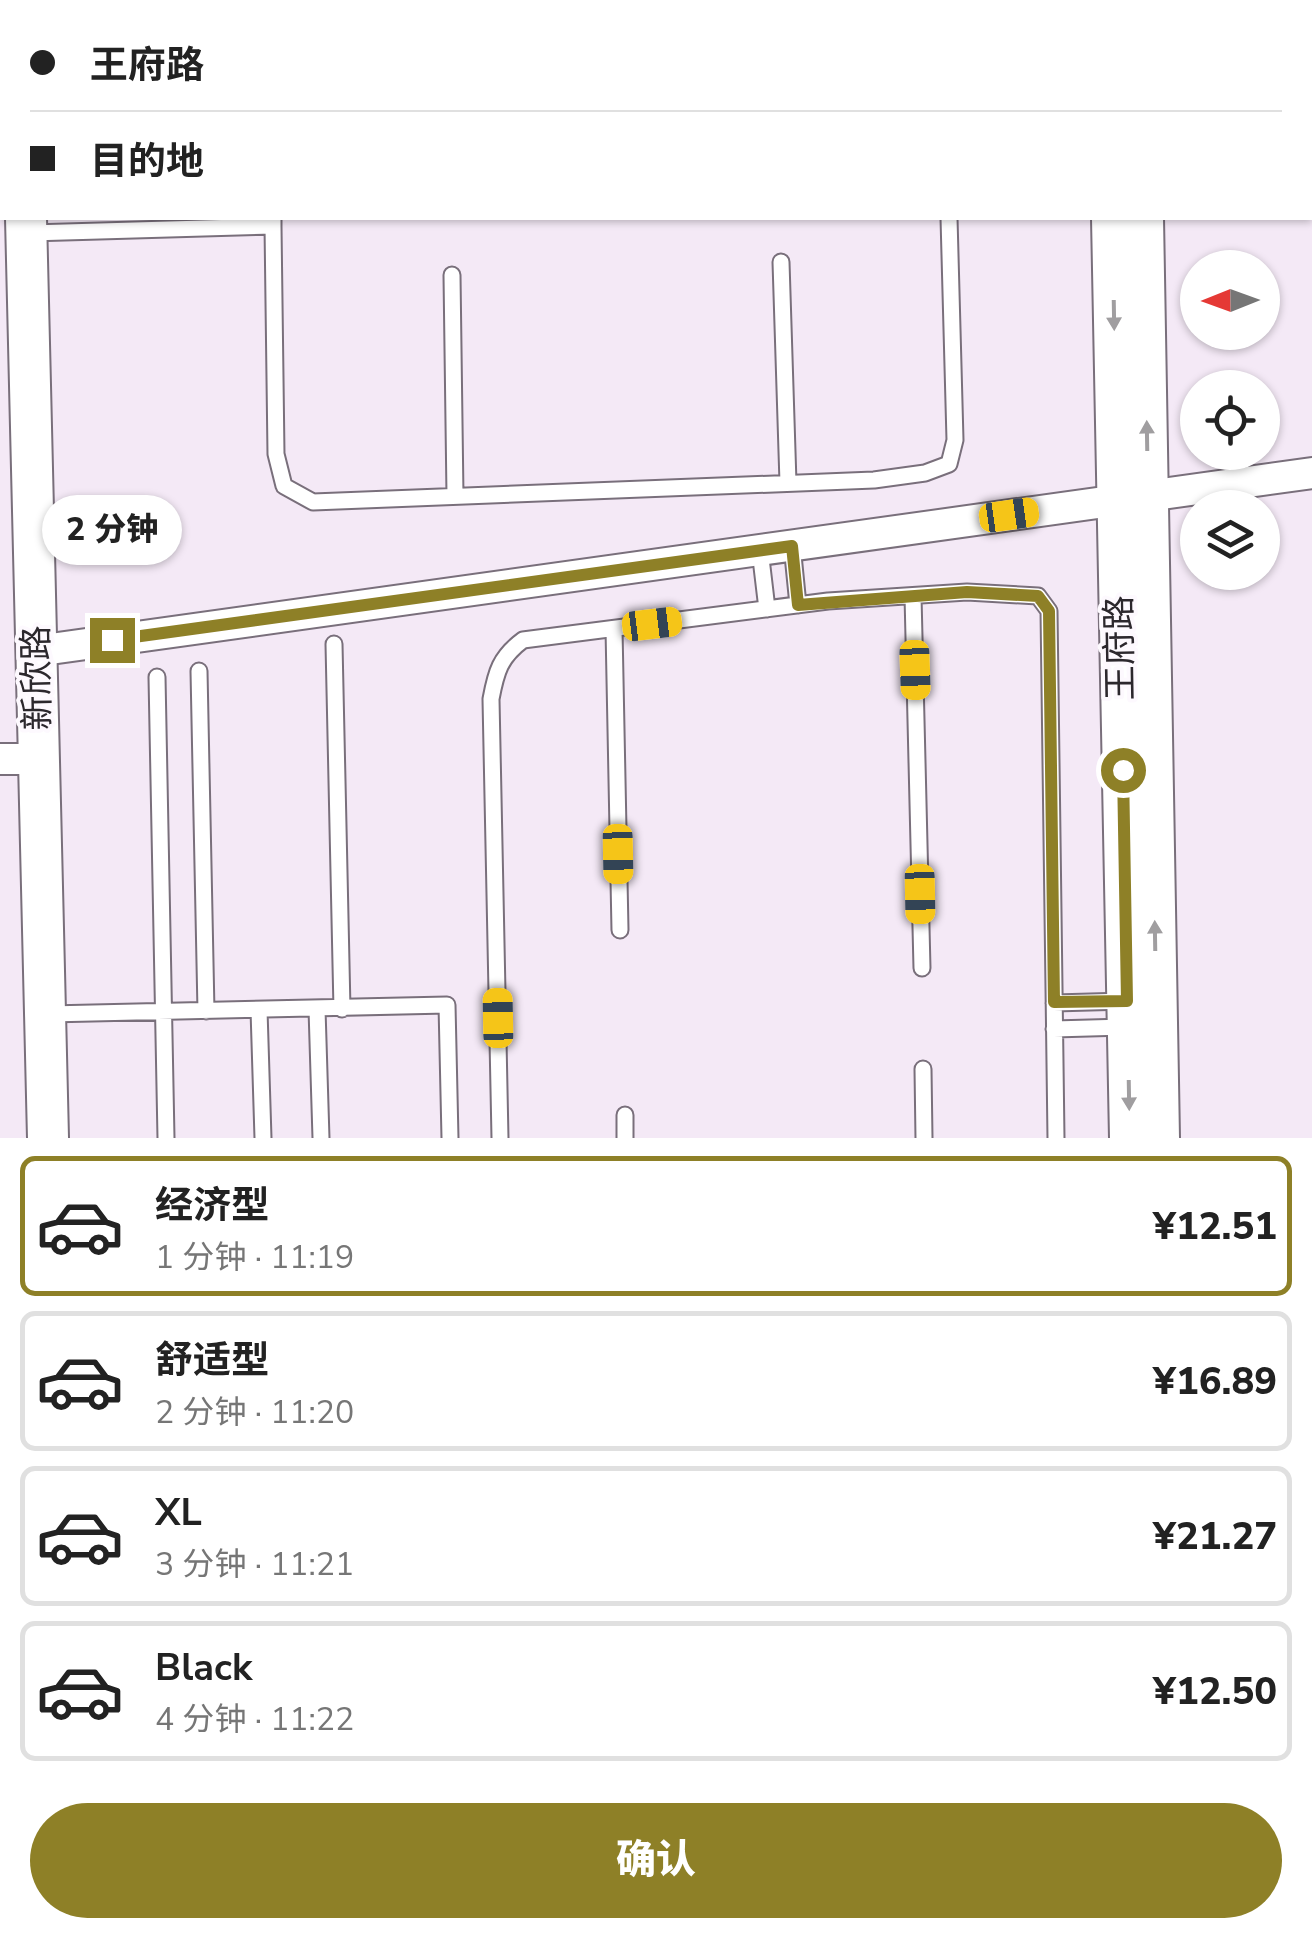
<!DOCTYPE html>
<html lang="zh">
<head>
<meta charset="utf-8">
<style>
	body { margin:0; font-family:"Nunito Sans","Noto Sans SC",sans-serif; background:#f6f6f6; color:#222; height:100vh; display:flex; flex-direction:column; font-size:38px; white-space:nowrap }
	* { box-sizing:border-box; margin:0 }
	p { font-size:32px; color:#767676 }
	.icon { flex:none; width:55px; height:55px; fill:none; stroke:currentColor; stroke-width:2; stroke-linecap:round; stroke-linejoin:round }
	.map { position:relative; height:1138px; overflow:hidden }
	.drawer { display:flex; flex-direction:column; background:#fff; flex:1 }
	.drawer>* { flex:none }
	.guide { position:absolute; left:0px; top:0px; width:1312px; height:220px; box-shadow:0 2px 8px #0004; display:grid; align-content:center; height:220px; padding:0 30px; background:#fff }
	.needle { width:65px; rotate:269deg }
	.controls { position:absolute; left:1180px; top:250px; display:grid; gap:20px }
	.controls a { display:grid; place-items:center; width:100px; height:100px; border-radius:50%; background:#fff; box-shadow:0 2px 8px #0004; font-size:50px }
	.end { position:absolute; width:45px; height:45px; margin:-22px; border:12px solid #8e8027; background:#fff; box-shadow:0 0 0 5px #fff }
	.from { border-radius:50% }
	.bubble { position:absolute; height:70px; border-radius:35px; background:#fff; box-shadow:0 2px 8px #0004; font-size:32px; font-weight:800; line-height:70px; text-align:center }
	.car { position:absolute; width:30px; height:60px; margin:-30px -15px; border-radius:12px; box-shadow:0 0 8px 2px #0007; background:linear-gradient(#f5c518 24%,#345 0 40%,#f5c518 0 76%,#345 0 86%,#f5c518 0) }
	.guide b { display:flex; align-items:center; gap:35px; height:95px; font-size:38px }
	.guide b+b { border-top:2px solid #e0e0e0 }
	.guide i { width:25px; height:25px; background:#222 }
	ul { padding:18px 0 0; list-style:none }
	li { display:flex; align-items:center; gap:30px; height:140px; margin:0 20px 15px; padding:0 10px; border:5px solid #e0e0e0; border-radius:15px }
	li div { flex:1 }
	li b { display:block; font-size:38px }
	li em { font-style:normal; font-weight:800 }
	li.current { border-color:#8e8027 }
	li>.icon { width:90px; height:90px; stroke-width:1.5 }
	.cta { display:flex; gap:20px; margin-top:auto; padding:20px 30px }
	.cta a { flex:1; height:115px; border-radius:60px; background:#8e8027; color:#fff; font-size:40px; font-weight:800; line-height:115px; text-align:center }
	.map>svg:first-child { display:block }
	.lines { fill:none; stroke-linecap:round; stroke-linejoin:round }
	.lane-casing { stroke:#796f7b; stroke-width:19 }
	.street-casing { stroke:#796f7b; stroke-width:34 }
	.secondary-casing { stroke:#796f7b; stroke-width:44 }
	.lane { stroke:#fff; stroke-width:15 }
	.street { stroke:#fff; stroke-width:30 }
	.secondary { stroke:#fff; stroke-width:40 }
	.oneway { fill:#a09ea0 }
	.route { stroke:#8e8027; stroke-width:12 }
	.labels { text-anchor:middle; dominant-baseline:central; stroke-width:8; stroke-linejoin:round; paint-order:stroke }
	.street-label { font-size:35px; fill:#2c282d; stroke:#fdf9fe }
</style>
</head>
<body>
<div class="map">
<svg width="1312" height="1138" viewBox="0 0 1312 1138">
	<rect width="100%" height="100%" fill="#f4e9f6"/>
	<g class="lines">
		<g class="lane-casing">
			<path id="lane" d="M269,0V2
				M446,0V2
				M777,0V2
				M943,0V2
				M273,226L276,454L284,486L313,502L874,480L925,473L949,464L955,440L949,218
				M30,233L273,226V218
				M781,262L788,483
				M452,275L455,496
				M792,545L798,605
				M760,550L767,609
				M913,596L922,968
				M614,629L620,930
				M334,644L342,1009
				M199,671L206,1011
				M157,677L166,1138
				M1054,1003L1127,1001
				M317,1009L321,1138
				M259,1010L263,1138
				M49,1014L447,1005L450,1138
				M1054,1029L1125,1027
				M923,1069L924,1138
				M625,1115V1138
				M500,1138L491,699C496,672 500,657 523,640L828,601L967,592L1038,596L1049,611L1056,1138"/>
		</g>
		<g class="street-casing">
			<path id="street" d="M36,651L1312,473
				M0,759H39"/>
		</g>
		<g class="secondary-casing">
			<path id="secondary" d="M21,0V2
				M1108,0V2
				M1139,0L1140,2
				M26,218L48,1138
				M1112,218L1130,1138
				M1143,218L1159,1138"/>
		</g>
		<use href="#lane" class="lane"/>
		<use href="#street" class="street"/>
		<use href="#secondary" class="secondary"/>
	</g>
	<defs><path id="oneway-solid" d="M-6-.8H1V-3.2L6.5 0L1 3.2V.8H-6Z" transform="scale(2.5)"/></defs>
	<g class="oneway">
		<use href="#oneway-solid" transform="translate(1114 315) rotate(89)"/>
		<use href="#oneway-solid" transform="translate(1147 436) rotate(-91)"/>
		<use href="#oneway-solid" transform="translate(1155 936) rotate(-91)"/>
		<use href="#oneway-solid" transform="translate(1129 1095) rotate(89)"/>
	</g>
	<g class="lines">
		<path class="route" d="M112,640L792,546L798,605L967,592L1038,596L1049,611L1054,1002L1127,1001L1123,770"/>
	</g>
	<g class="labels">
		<g class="street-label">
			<text transform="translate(1120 648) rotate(-91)">王府路</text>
			<text transform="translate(37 678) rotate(-91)">新欣路</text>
		</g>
	</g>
</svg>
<div class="controls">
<a><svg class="needle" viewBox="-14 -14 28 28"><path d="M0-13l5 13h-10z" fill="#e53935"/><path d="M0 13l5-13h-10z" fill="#767676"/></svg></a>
<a><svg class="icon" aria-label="locate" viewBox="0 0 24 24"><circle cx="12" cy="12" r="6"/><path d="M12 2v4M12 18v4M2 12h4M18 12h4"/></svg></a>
<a><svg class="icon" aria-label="layers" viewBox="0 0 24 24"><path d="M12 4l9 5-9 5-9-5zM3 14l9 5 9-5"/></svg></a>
</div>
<i class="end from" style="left:1123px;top:770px"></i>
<i class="end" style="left:112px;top:640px"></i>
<div class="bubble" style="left:42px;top:495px;width:140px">2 分钟</div>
<i class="car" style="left:1009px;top:515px;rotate:82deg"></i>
<i class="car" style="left:652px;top:624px;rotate:83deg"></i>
<i class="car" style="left:915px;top:670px;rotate:178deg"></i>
<i class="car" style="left:618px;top:854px;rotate:179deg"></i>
<i class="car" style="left:920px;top:894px;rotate:179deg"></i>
<i class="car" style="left:498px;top:1018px;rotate:359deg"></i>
<div class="guide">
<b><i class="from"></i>王府路</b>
<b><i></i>目的地</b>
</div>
</div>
<section class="drawer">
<ul>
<li class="current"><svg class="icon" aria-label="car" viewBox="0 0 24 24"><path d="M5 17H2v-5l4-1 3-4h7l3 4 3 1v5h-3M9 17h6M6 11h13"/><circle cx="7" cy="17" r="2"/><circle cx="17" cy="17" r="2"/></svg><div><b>经济型</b><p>1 分钟 · 11:19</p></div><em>¥12.51</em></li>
<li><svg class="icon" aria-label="car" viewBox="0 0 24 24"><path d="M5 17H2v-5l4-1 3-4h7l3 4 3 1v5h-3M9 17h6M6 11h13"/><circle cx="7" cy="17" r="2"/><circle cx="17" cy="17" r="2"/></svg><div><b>舒适型</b><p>2 分钟 · 11:20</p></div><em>¥16.89</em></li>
<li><svg class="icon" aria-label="car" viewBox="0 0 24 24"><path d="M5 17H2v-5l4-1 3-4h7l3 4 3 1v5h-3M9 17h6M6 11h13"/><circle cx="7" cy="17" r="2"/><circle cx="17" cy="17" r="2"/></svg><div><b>XL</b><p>3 分钟 · 11:21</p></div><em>¥21.27</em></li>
<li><svg class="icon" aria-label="car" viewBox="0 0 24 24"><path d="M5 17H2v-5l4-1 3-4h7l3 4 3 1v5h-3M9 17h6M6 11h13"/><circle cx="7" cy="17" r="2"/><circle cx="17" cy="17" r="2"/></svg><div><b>Black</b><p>4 分钟 · 11:22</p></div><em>¥12.50</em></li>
</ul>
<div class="cta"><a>确认</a></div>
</section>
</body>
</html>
